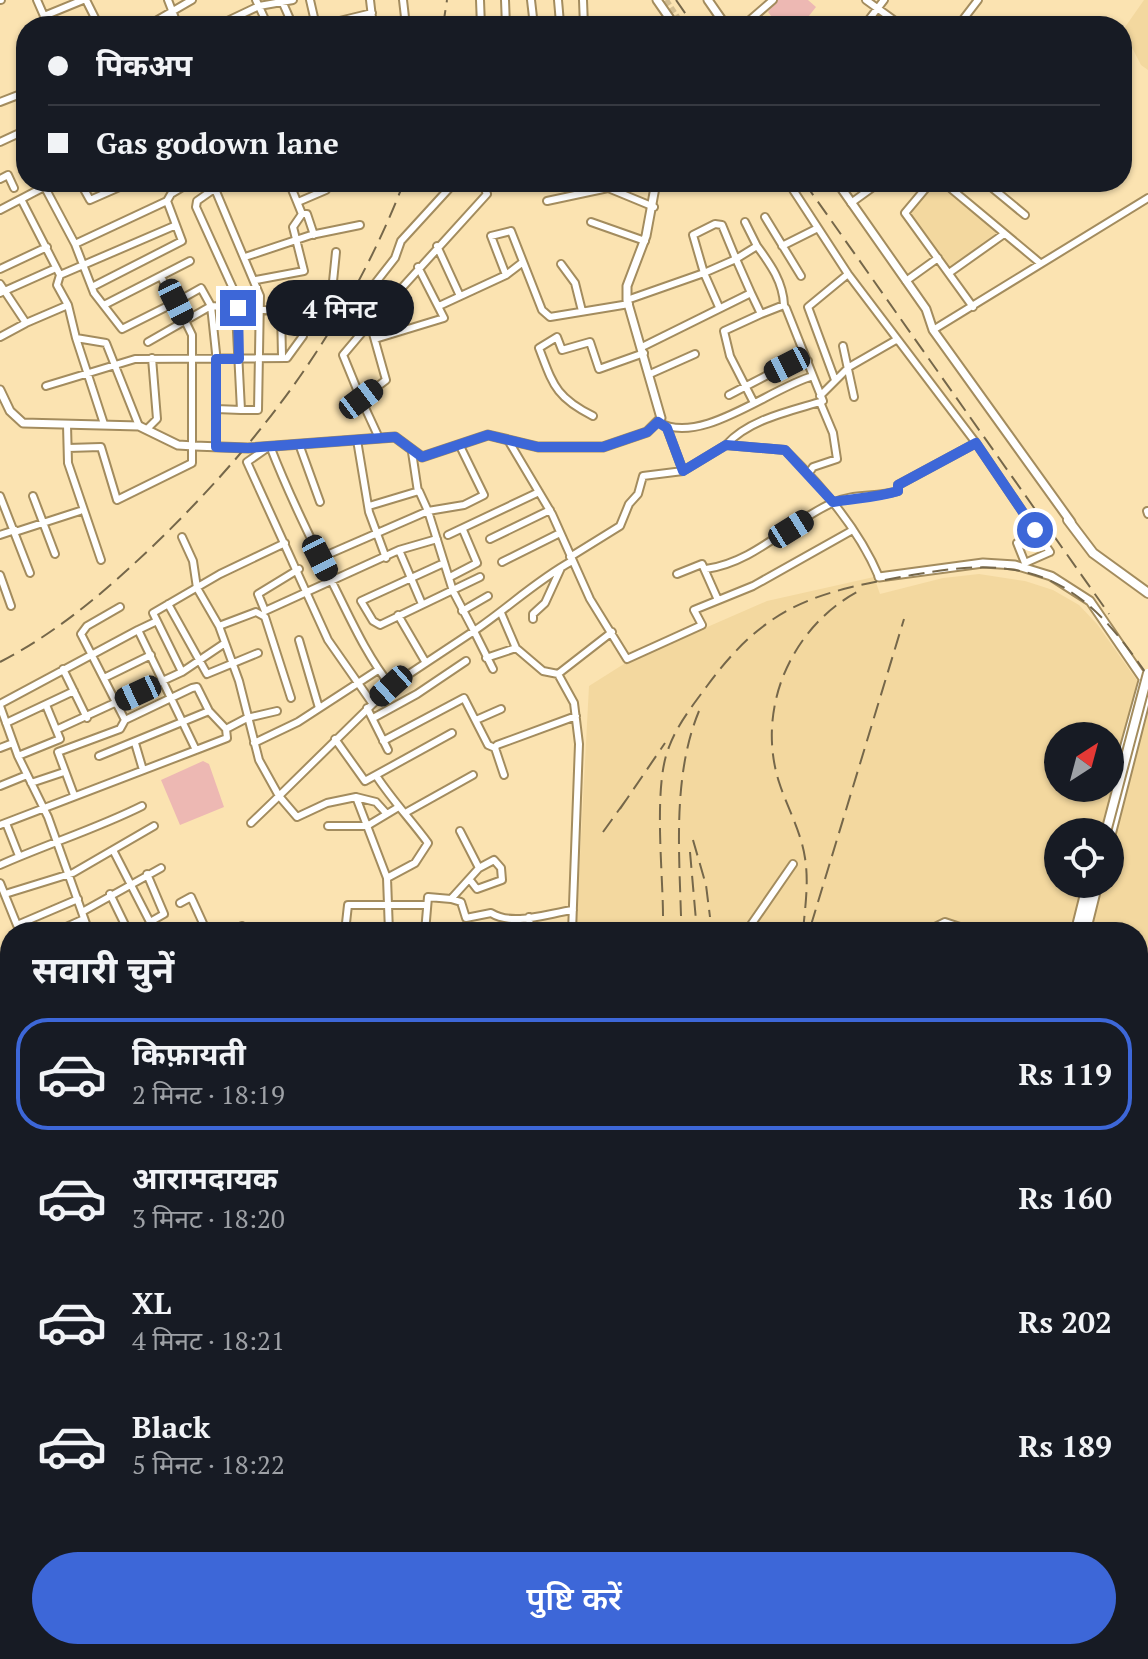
<!DOCTYPE html>
<html lang="hi">
<head>
<meta charset="utf-8">
<style>
	body { margin:0; font-family:"PT Serif","Noto Sans Devanagari",serif; background:#242831; color:#f1f3f6; height:100vh; display:flex; flex-direction:column; font-size:30px; white-space:nowrap }
	* { box-sizing:border-box; margin:0 }
	p { font-size:26px; color:#9ea1a6 }
	.icon { flex:none; width:44px; height:44px; fill:none; stroke:currentColor; stroke-width:2; stroke-linecap:round; stroke-linejoin:round }
	.map { position:relative; flex:1; overflow:hidden }
	.side { position:absolute; left:0px; top:922px; width:1148px; height:738px; display:flex; flex-direction:column; background:#171b24; border-radius:32px 32px 0 0; box-shadow:0 2px 6px #0004 }
	.side>* { flex:none }
	.guide { position:absolute; left:16px; top:16px; width:1116px; height:176px; border-radius:32px; box-shadow:0 2px 6px #0004; display:grid; align-content:center; height:176px; padding:0 32px; background:#171b24 }
	.needle { width:52px; rotate:36deg }
	.controls { position:absolute; left:1044px; top:722px; display:grid; gap:16px }
	.controls a { display:grid; place-items:center; width:80px; height:80px; border-radius:50%; background:#171b24; box-shadow:0 2px 6px #0004; font-size:40px }
	.end { position:absolute; width:36px; height:36px; margin:-18px; border:10px solid #3d67d8; background:#fff; box-shadow:0 0 0 4px #fff }
	.from { border-radius:50% }
	.bubble { position:absolute; height:56px; border-radius:28px; background:#171b24; box-shadow:0 2px 6px #0004; font-size:26px; font-weight:600; line-height:56px; text-align:center }
	.car { position:absolute; width:24px; height:48px; margin:-24px -12px; border-radius:10px; box-shadow:0 0 6px 2px #0007; background:linear-gradient(#222 24%,#8ab4d8 0 40%,#222 0 76%,#8ab4d8 0 86%,#222 0) }
	.guide b { display:flex; align-items:center; gap:28px; height:76px; font-size:30px }
	.guide b+b { border-top:2px solid #363941 }
	.guide i { width:20px; height:20px; background:#f1f3f6 }
	ul { padding:0; list-style:none }
	li { display:flex; align-items:center; gap:24px; height:112px; margin:0 16px 12px; padding:0 16px; border:4px solid transparent; border-radius:32px }
	li div { flex:1 }
	li b { display:block; font-size:30px }
	li em { font-style:normal; font-weight:600 }
	li.selected { border-color:#3d67d8 }
	li>.icon { width:72px; height:72px; stroke-width:1.5 }
	h2 { padding:0 32px; font-size:36px; line-height:96px }
	.action { display:flex; gap:16px; margin-top:auto; padding:16px 32px }
	.action a { flex:1; height:92px; border-radius:48px; background:#3d67d8; color:#fff; font-size:32px; font-weight:600; line-height:92px; text-align:center }
	.map>svg:first-child { display:block }
	.built { fill:#f3d89f; fill-rule:evenodd }
	.green { fill:#edb8b3 }
	.lines { fill:none; stroke-linecap:round; stroke-linejoin:round }
	.minor-tunnel { stroke:#d3be92; stroke-width:6; stroke-dasharray:6 3; stroke-linecap:butt }
	.minor-casing { stroke:#a38c5e; stroke-width:10 }
	.tertiary-casing { stroke:#a38c5e; stroke-width:11 }
	.secondary-casing { stroke:#a38c5e; stroke-width:12 }
	.minor { stroke:#fff; stroke-width:6 }
	.tertiary { stroke:#fff; stroke-width:7 }
	.secondary { stroke:#fff; stroke-width:8 }
	.rail { stroke:#75674a; stroke-width:2; stroke-dasharray:16 8; stroke-linecap:butt }
	.secondary-bridge-casing { stroke:#a38c5e; stroke-width:12; stroke-linecap:butt }
	.secondary-bridge { stroke:#fff; stroke-width:8 }
	.route { stroke:#3d67d8; stroke-width:10 }
</style>
</head>
<body>
<div class="map">
<svg width="1148" height="1659" viewBox="0 0 1148 1659">
	<rect width="100%" height="100%" fill="#fbe3b1"/>
	<path class="built" d="M1144,0H1148V70L1141,65L1123,30Z
		M934,182L998,232L949,268L909,212Z
		M979,574L1025,581L1053,590L1079,605L1097,624L1148,696V1067L1138,1072V932H955L946,928L939,932H576L589,686L627,662L767,601L874,577L880,594L943,578ZM1058,736H1110V788H1058ZM1058,832H1110V884H1058Z
		M1148,1110V1479L1138,1484V1125Z"/>
	<path class="green" d="M777,0H808L816,7L801,26H779L768,12Z
		M203,761L209,764L224,807L180,825L161,780Z"/>
	<g class="lines">
		<path class="minor-tunnel" d="M666,0L683,26"/>
		<g class="minor-casing">
			<path id="minor" d="M0,0H1
				M37,0L44,16L83,0
				M86,0L99,26
				M168,0L178,26
				M256,0L268,26
				M310,0L316,26
				M370,0L373,26
				M403,0L406,26
				M480,0L481,26
				M505,0L506,26
				M531,0L534,26
				M583,0L584,26
				M866,0L902,26
				M282,1L293,26
				M147,26L192,0
				M217,26L259,6L293,0
				M319,26L372,13
				M556,26L560,23L558,0
				M743,26L773,0
				M864,26L884,0
				M958,26L978,0
				M0,102L26,92
				M0,142L26,130
				M0,179L8,175L14,188
				M42,182L75,244L94,293L122,329L176,302L192,335V463L117,500L101,447L68,448
				M80,182L90,200L131,182
				M212,182L260,296L258,410H241
				M289,182L302,214H307L314,235
				M379,182V183
				M607,182L608,188L654,207
				M788,182L848,274L976,443
				M931,182L905,213L973,307
				M943,182L1040,263
				M985,182L1025,215
				M21,199L60,275L57,285L68,305
				M547,201L608,188
				M298,202L326,190L323,182
				M851,203L880,182
				M0,210L44,187
				M765,217L801,276
				M591,222L645,241
				M745,222L757,246
				M715,224L722,225L736,259L704,273L693,235Z
				M75,244L167,201
				M437,246L460,296
				M782,246L818,228
				M245,257L311,235L360,225
				M561,264L575,283L582,311
				M0,269L47,247
				M949,273L1004,234
				M60,275L174,226
				M506,275L491,236L511,231L542,310L550,317L629,304
				M161,276L173,304
				M256,280L304,271L293,227L302,214
				M906,281L938,258
				M0,284L26,323L68,305L76,338L106,343L139,426
				M92,287L182,241L167,201L171,194L191,182
				M0,293L56,268
				M366,295L395,258L401,241L455,182
				M627,300L704,273L719,307
				M104,305L190,261
				M439,306L506,275L523,262
				M786,308L823,401C791,411 749,419 726,445L785,450C822,486 859,529 879,577
				M281,311L282,356
				M933,330L1148,198
				M0,337L26,323
				M76,338L104,424
				M375,339L444,318L418,267
				M148,342L211,306L201,288L176,302
				M843,346L854,397
				M642,347L751,293L736,259L757,246C771,265 783,282 784,305L761,314L751,293
				M650,374L695,354
				M835,380L808,307L848,274
				M46,386L135,359L287,358L303,336L304,313
				M729,395L787,365L808,361
				M820,396L849,367L896,340
				M361,399L343,355L370,323
				M753,401L730,356L724,331L761,314
				M216,409L241,410L235,293L196,207L197,201L224,182
				M593,416C555,397 553,384 539,348L557,337L562,350L590,342L599,369L644,353
				M658,422C700,447 770,388 813,376
				M67,425L68,463L101,560
				M667,428L683,471
				M147,429L157,419L152,358
				M379,438L361,399L386,380L370,323L487,194L482,182
				M357,440L369,512L386,558
				M508,440L552,514L590,599L627,659L702,625L694,610L753,586L851,531
				M299,444L320,502
				M460,446L484,495L464,505L428,511L453,591L474,631C508,608 537,580 572,561
				M216,447V353L211,306L304,313L330,311L336,252
				M412,452L418,492
				M809,473L813,467L837,459L833,433L820,402
				M0,496L30,573
				M33,496L55,554
				M1147,511L1148,514
				M15,532L80,511
				M0,535L15,530
				M448,535L539,492
				M182,537L193,561L197,588L219,626L239,681L259,760L279,796L391,686L474,631L493,669
				M490,539L550,510
				M399,550L422,604
				M570,557L620,526L629,504L638,494L643,476L683,471L726,445
				M320,558L428,511L419,491L369,506
				M502,562L560,533
				M444,563L361,601L373,621L380,625L480,577
				M299,569L258,594L265,611L399,550L437,539
				M706,569C755,562 788,523 832,503C853,493 876,498 898,491V485L976,443L1050,552L1025,563L1017,543
				M677,574L702,564L718,600
				M0,575L11,606
				M450,577L477,563L463,530
				M168,604L207,674L258,653
				M120,607L87,626L81,634L125,720
				M462,611L488,596
				M501,613L516,648
				M398,615L426,663
				M533,619V614L545,603L561,568
				M157,621L182,672
				M219,626L256,612L265,617L291,698
				M138,630L157,621L153,613L220,574L285,543
				M299,640L319,708
				M486,658L516,648L543,671L558,674
				M63,669L87,718
				M104,678L151,655
				M372,703L328,640L247,462L270,446C289,495 312,541 335,588C352,622 367,656 391,686
				M0,704L138,630L196,750L227,738L226,729L247,718L277,711
				M0,706L18,756L48,817L89,932
				M367,708L388,750
				M375,717L417,694L466,661
				M476,720L501,709
				M6,723L74,691
				M58,729L182,672L225,643
				M335,739L365,781L452,733
				M383,741L464,698L488,745L495,748
				M135,743L143,770
				M254,743L298,722L378,670
				M0,748L13,743
				M18,756L60,739L46,705
				M99,756L209,711
				M504,775L495,748L497,745L576,716
				M377,777C393,801 411,820 428,843L415,863L387,878
				M31,783L64,772
				M0,786L27,775
				M74,795L58,752L120,729L125,720L192,688L197,687L209,711L226,729
				M356,797L376,802L386,813
				M405,813L473,775
				M6,823L19,856
				M251,823L279,796L297,817L327,803L356,797L387,878L389,932
				M0,825L196,750
				M328,826H367L397,808
				M460,831L479,868
				M113,850L150,922L164,914L147,874
				M0,865C47,844 96,829 142,806
				M0,883L17,925L78,899
				M5,894L73,873L154,826
				M110,894L128,931
				M451,899L461,902L466,918L491,913C513,927 549,913 573,910
				M180,903L191,897L207,932
				M82,912L161,868
				M55,932L84,919
				M229,932L242,926L245,932
				M345,932L348,905H426
				M425,932L428,897L451,899L479,868L494,860L501,868L502,880L477,889L470,880
				M518,932L530,927L529,917
				M572,932L579,744L574,703L558,674L612,632
				M746,932L793,864
				M925,932L945,922L975,932
				M0,957L10,953
				M0,1090L10,1084
				M0,1111L10,1130
				M1138,1112L1148,1105
				M0,1140L10,1134
				M0,1190L10,1184
				M1138,1197L1148,1182
				M1138,1227L1148,1233
				M0,1242L10,1237
				M0,1254L10,1273
				M0,1288L10,1283
				M0,1387L10,1382
				M0,1464H10
				M201,1650L206,1659
				M260,1650L265,1659
				M448,1650L454,1659
				M644,1650L679,1659
				M498,1653L521,1659
				M29,1659L44,1650
				M291,1659L305,1650
				M730,1659L749,1650
				M976,1659L978,1650
				M998,1659L1000,1650
				M1084,1659L1086,1650"/>
		</g>
		<g class="tertiary-casing">
			<path id="tertiary" d="M657,0L675,26
				M708,0L726,26
				M837,182L926,309L933,330L1071,522
				M0,390L10,411L23,423L139,426L178,445L194,446L248,448L395,437L422,457L488,435L538,447H603L647,432L661,418L627,300V286L646,236L656,182
				M879,577L983,563L1015,565L1051,576L1090,601L1142,677
				M1122,756L1144,677
				M1110,839L1148,691
				M1075,932L1087,884
				M1086,932L1098,884
				M1138,1516L1148,1512
				M842,1659L858,1650"/>
		</g>
		<g class="secondary-casing">
			<path id="secondary" d="M1068,520L1093,553L1148,593
				M1079,932L1092,884
				M879,1659L882,1650"/>
		</g>
		<use href="#minor" class="minor"/>
		<use href="#tertiary" class="tertiary"/>
		<use href="#secondary" class="secondary"/>
		<path class="rail" d="M676,0L694,26
			M443,26L447,0
			M804,182L1109,614
			M0,662C58,632 107,590 154,545C263,440 349,324 404,182
			M620,809L665,743
			M603,832L626,800
			M693,840L706,885L710,917
			M690,852L697,932
			M663,916C663,873 653,785 669,747C677,725 693,705 707,686C767,604 816,592 912,575C959,567 1005,561 1049,580C1094,600 1121,638 1148,676
			M681,916C679,849 673,774 699,711
			M811,925L904,619
			M803,932C805,907 809,883 805,858C801,831 787,807 779,782C755,707 793,623 863,589
			M1138,1075L1148,1070
			M1138,1098L1148,1092
			M1138,1207L1148,1214
			M1138,1377L1148,1383
			M1138,1408L1148,1412
			M1138,1430L1148,1432
			M1138,1461L1148,1460
			M389,1659L404,1650
			M452,1659L464,1650"/>
		<g class="secondary-bridge-casing">
			<path id="secondary-bridge" d="M1106,832L1148,673"/>
		</g>
		<use href="#secondary-bridge" class="secondary-bridge"/>
	</g>
	<g class="lines">
		<path class="route" d="M238,308L239,359H216V447L248,448L395,437L422,457L488,435L538,447H603L647,432L658,422L667,428L683,471L726,445L785,450L833,502C855,498 876,498 898,491V485L976,443L1035,530"/>
	</g>
</svg>
<div class="controls">
<a><svg class="needle" viewBox="-14 -14 28 28"><path d="M0-13l5 13h-10z" fill="#e53935"/><path d="M0 13l5-13h-10z" fill="#9ea1a6"/></svg></a>
<a><svg class="icon" aria-label="locate" viewBox="0 0 24 24"><circle cx="12" cy="12" r="6"/><path d="M12 2v4M12 18v4M2 12h4M18 12h4"/></svg></a>
</div>
<i class="end from" style="left:1035px;top:530px"></i>
<i class="end" style="left:238px;top:308px"></i>
<div class="bubble" style="left:266px;top:280px;width:148px">4 मिनट</div>
<i class="car" style="left:176px;top:302px;rotate:154deg"></i>
<i class="car" style="left:787px;top:365px;rotate:243deg"></i>
<i class="car" style="left:361px;top:399px;rotate:53deg"></i>
<i class="car" style="left:791px;top:529px;rotate:58deg"></i>
<i class="car" style="left:320px;top:558px;rotate:153deg"></i>
<i class="car" style="left:391px;top:686px;rotate:228deg"></i>
<i class="car" style="left:138px;top:693px;rotate:245deg"></i>
<div class="guide">
<b><i class="from"></i>पिकअप</b>
<b><i></i>Gas godown lane</b>
</div>
<section class="side">
<h2>सवारी चुनें</h2>
<ul>
<li class="selected"><svg class="icon" aria-label="car" viewBox="0 0 24 24"><path d="M5 17H2v-5l4-1 3-4h7l3 4 3 1v5h-3M9 17h6M6 11h13"/><circle cx="7" cy="17" r="2"/><circle cx="17" cy="17" r="2"/></svg><div><b>किफ़ायती</b><p>2 मिनट · 18:19</p></div><em>Rs 119</em></li>
<li><svg class="icon" aria-label="car" viewBox="0 0 24 24"><path d="M5 17H2v-5l4-1 3-4h7l3 4 3 1v5h-3M9 17h6M6 11h13"/><circle cx="7" cy="17" r="2"/><circle cx="17" cy="17" r="2"/></svg><div><b>आरामदायक</b><p>3 मिनट · 18:20</p></div><em>Rs 160</em></li>
<li><svg class="icon" aria-label="car" viewBox="0 0 24 24"><path d="M5 17H2v-5l4-1 3-4h7l3 4 3 1v5h-3M9 17h6M6 11h13"/><circle cx="7" cy="17" r="2"/><circle cx="17" cy="17" r="2"/></svg><div><b>XL</b><p>4 मिनट · 18:21</p></div><em>Rs 202</em></li>
<li><svg class="icon" aria-label="car" viewBox="0 0 24 24"><path d="M5 17H2v-5l4-1 3-4h7l3 4 3 1v5h-3M9 17h6M6 11h13"/><circle cx="7" cy="17" r="2"/><circle cx="17" cy="17" r="2"/></svg><div><b>Black</b><p>5 मिनट · 18:22</p></div><em>Rs 189</em></li>
</ul>
<div class="action"><a>पुष्टि करें</a></div>
</section>
</div>
</body>
</html>
